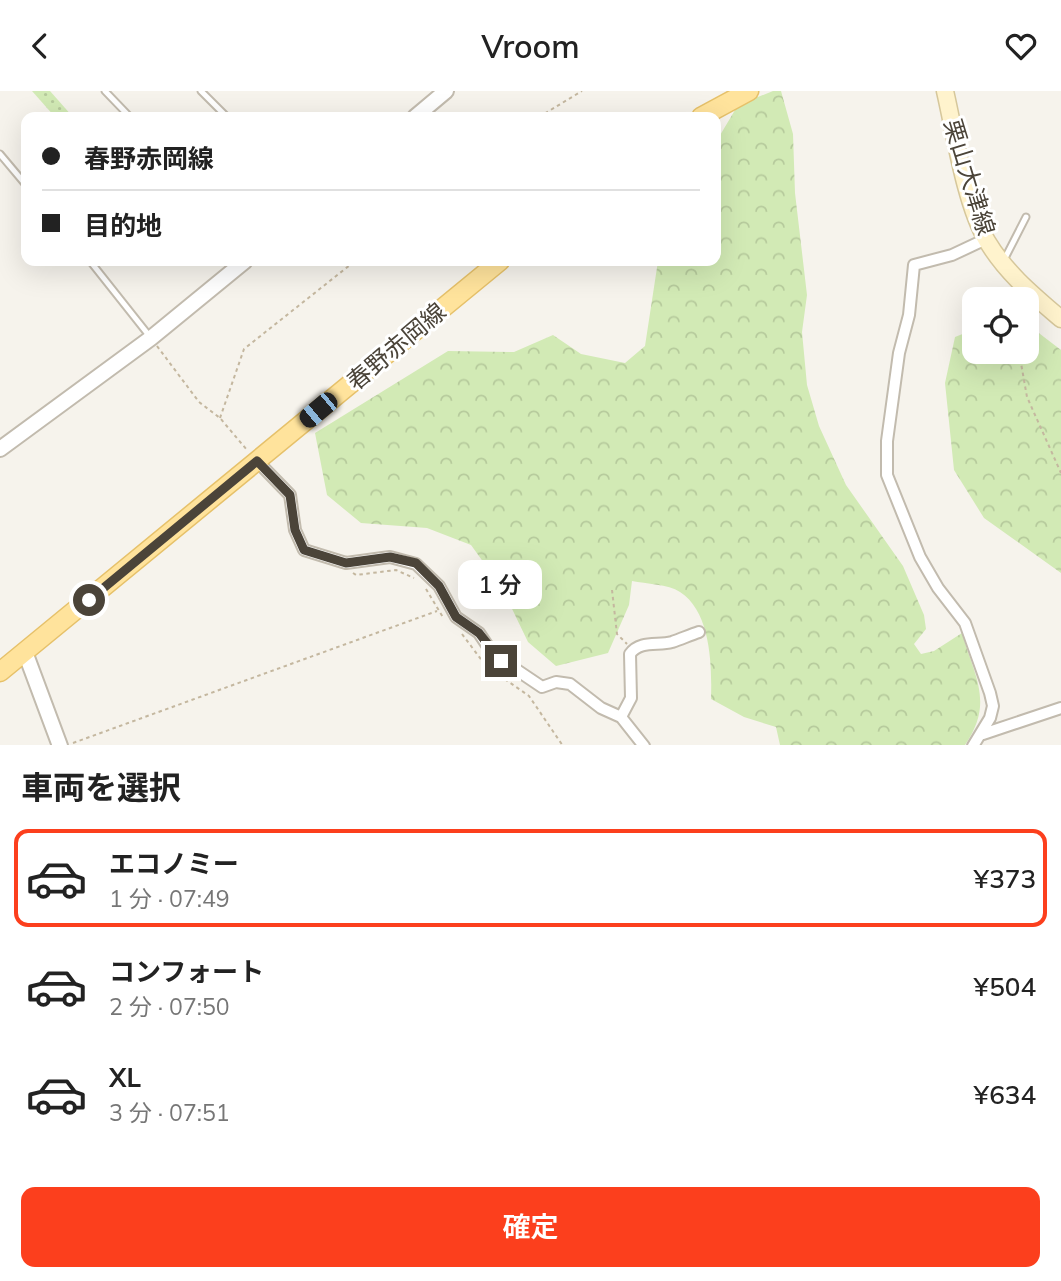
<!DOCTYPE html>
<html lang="ja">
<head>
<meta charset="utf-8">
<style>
	body { margin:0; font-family:Mulish,"Noto Sans JP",sans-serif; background:#f2f2f2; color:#222; height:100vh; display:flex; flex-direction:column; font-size:26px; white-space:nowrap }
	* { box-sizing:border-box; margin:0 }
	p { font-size:23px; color:#767676 }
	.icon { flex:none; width:38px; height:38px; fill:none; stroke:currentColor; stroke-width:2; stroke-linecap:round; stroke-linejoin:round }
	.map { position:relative; height:654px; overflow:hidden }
	.side { display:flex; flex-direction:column; background:#fff; flex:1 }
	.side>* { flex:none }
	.banner { position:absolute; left:21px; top:21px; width:700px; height:154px; border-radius:14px; box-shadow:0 7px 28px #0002; display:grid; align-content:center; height:154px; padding:0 21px; background:#fff }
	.fabs { position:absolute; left:962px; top:196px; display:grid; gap:14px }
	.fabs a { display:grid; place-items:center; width:77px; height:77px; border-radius:14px; background:#fff; box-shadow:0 7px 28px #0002; font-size:35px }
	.end { position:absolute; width:32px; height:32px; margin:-16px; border:9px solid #4b4439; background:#fff; box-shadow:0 0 0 4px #fff }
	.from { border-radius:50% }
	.bubble { position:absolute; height:49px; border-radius:14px; background:#fff; box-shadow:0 7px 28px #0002; font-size:23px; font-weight:600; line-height:49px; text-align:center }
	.car { position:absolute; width:21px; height:42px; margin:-21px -10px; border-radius:9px; box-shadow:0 0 5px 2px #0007; background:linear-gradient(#222 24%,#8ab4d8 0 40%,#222 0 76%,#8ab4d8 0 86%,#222 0) }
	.banner b { display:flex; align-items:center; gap:24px; height:66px; font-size:26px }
	.banner b+b { border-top:2px solid #e0e0e0 }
	.banner i { width:18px; height:18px; background:#222 }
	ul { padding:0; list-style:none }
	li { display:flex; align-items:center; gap:21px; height:98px; margin:0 14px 10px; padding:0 7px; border:4px solid transparent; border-radius:14px }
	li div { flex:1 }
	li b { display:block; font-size:26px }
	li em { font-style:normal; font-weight:600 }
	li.on { border-color:#fc3f1d }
	li>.icon { width:63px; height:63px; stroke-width:1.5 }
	h2 { padding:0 21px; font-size:32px; line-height:84px }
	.cta { display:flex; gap:14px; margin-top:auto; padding:14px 21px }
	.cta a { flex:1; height:80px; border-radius:14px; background:#fc3f1d; color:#fff; font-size:28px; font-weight:600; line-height:80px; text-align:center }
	header { display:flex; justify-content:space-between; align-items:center; height:91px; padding:0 21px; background:#fff; font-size:32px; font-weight:600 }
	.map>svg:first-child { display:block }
	.grass { fill:url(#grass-dots) }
	.forest { fill:url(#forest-crowns) }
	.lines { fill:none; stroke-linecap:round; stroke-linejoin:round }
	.service-casing { stroke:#c2bbae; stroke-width:9 }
	.minor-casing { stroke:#c2bbae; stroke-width:14 }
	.tertiary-casing { stroke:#c2bbae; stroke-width:18 }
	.secondary-casing { stroke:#d6c79b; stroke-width:19 }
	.primary-casing { stroke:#e6c16a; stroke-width:21 }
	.path { stroke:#c4b79f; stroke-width:2; stroke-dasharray:3.5 3.5; stroke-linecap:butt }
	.service { stroke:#fff; stroke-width:5 }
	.minor { stroke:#fff; stroke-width:10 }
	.tertiary { stroke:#fff; stroke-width:14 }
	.secondary { stroke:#fff3cd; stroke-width:16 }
	.primary { stroke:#ffe39c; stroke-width:18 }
	.route { stroke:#4b4439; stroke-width:9 }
	.labels { text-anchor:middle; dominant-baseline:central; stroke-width:6; stroke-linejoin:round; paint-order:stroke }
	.street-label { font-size:24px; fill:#4b4439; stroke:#fff }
</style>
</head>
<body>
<header><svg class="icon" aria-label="back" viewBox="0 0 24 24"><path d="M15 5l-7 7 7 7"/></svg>Vroom<svg class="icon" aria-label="heart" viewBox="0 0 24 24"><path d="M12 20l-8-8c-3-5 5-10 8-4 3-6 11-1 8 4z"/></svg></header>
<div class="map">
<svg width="1061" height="655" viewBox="0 0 1061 655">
	<defs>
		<pattern id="grass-dots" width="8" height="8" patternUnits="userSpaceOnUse" patternTransform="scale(1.75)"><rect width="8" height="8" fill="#d2eab5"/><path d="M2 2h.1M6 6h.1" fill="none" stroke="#b6ca9c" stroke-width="1.8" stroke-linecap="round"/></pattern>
		<pattern id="forest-crowns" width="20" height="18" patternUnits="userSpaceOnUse" patternTransform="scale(1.75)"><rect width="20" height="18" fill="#d2eab5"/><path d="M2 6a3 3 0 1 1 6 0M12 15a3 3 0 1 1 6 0" fill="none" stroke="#b6ca9c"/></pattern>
	</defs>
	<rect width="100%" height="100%" fill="#f6f3ec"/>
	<path class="grass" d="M32,0H50L73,26H55Z"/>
	<path class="forest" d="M773,0H781L793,43L795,102L807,204L802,241L807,294L819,335L846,394L903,475L924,524L926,538L914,553L921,563L934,560L962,542C975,587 994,612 965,654H780L776,636L744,626L711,608C712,574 711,521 680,501C668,493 646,493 632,490L629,514L608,562L556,575L528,551L502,497L471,454L427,437L361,432L327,404L315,342L448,260L514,261L553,244L581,263L625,272L645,255L658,170H716V51L738,14Z
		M1027,233L1061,259V482L984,427L954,379L945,292L955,246L975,238V261H1027Z"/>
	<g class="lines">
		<g class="service-casing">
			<path id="service" d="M105,0L130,26
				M201,0L227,26
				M0,63L26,94
				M1004,169L1026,126
				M90,170L151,247"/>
		</g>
		<g class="minor-casing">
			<path id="minor" d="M257,370L290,404L295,439L304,459L346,472L390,466L416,473L439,495L456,526L479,542L493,563L542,596L556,591L570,593L601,617L621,626L644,655
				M621,626L631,607L630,563C640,549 658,555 672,551C681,548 690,544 699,541
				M983,643L1061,617
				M973,655L990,627L993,615L990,602L965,532L938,497L920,466L887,384V350L899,262L909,224L914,174L952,164L986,148"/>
		</g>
		<g class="tertiary-casing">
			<path id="tertiary" d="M415,26L446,0
				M0,358L151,247L245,170
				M25,561L60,655"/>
		</g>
		<g class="secondary-casing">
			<path id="secondary" d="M945,0C955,43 965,113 987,150C1006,182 1033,204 1061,228"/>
		</g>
		<g class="primary-casing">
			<path id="primary" d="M701,26L749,0
				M0,581L500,170"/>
		</g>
		<path class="path" d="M539,26L582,0
			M157,255L199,311L220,327L247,359
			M1019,261L1027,306L1061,382
			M220,327L244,258L355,170
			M353,482L356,484L396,479L414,487
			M426,498L444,528
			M612,499L617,543L627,553
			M462,543L486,575L529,605L563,655
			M73,652L437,520"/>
		<use href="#service" class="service"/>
		<use href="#minor" class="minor"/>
		<use href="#tertiary" class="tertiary"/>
		<use href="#secondary" class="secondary"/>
		<use href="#primary" class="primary"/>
	</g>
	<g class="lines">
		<path class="route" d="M89,509L257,370L290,404L295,439L304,459L346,472L390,466L416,472L439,495L456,526L479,542L501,570"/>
	</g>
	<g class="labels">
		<g class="street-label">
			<text transform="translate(970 86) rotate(73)">栗山大津線</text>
			<text transform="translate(396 255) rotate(-40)">春野赤岡線</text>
		</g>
	</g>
</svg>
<div class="fabs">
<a><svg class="icon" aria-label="locate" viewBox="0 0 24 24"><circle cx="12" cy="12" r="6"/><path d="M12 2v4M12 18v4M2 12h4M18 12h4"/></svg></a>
</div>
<i class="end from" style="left:89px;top:509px"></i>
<i class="end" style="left:501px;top:570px"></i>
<div class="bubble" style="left:458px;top:469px;width:84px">1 分</div>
<i class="car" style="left:318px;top:319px;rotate:230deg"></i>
<div class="banner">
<b><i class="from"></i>春野赤岡線</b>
<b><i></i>目的地</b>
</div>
</div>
<section class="side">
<h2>車両を選択</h2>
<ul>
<li class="on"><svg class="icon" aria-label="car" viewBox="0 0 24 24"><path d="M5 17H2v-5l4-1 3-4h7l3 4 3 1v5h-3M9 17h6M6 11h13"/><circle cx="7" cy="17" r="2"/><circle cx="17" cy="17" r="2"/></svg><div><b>エコノミー</b><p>1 分 · 07:49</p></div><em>¥373</em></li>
<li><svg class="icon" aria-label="car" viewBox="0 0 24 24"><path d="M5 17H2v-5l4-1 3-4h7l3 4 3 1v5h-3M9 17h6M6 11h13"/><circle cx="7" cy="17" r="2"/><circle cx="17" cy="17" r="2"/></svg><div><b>コンフォート</b><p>2 分 · 07:50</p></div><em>¥504</em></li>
<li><svg class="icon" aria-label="car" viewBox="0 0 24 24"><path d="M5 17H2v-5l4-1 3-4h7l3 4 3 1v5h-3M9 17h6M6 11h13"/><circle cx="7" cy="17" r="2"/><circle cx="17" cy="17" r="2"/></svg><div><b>XL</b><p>3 分 · 07:51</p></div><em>¥634</em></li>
</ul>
<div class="cta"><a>確定</a></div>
</section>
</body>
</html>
